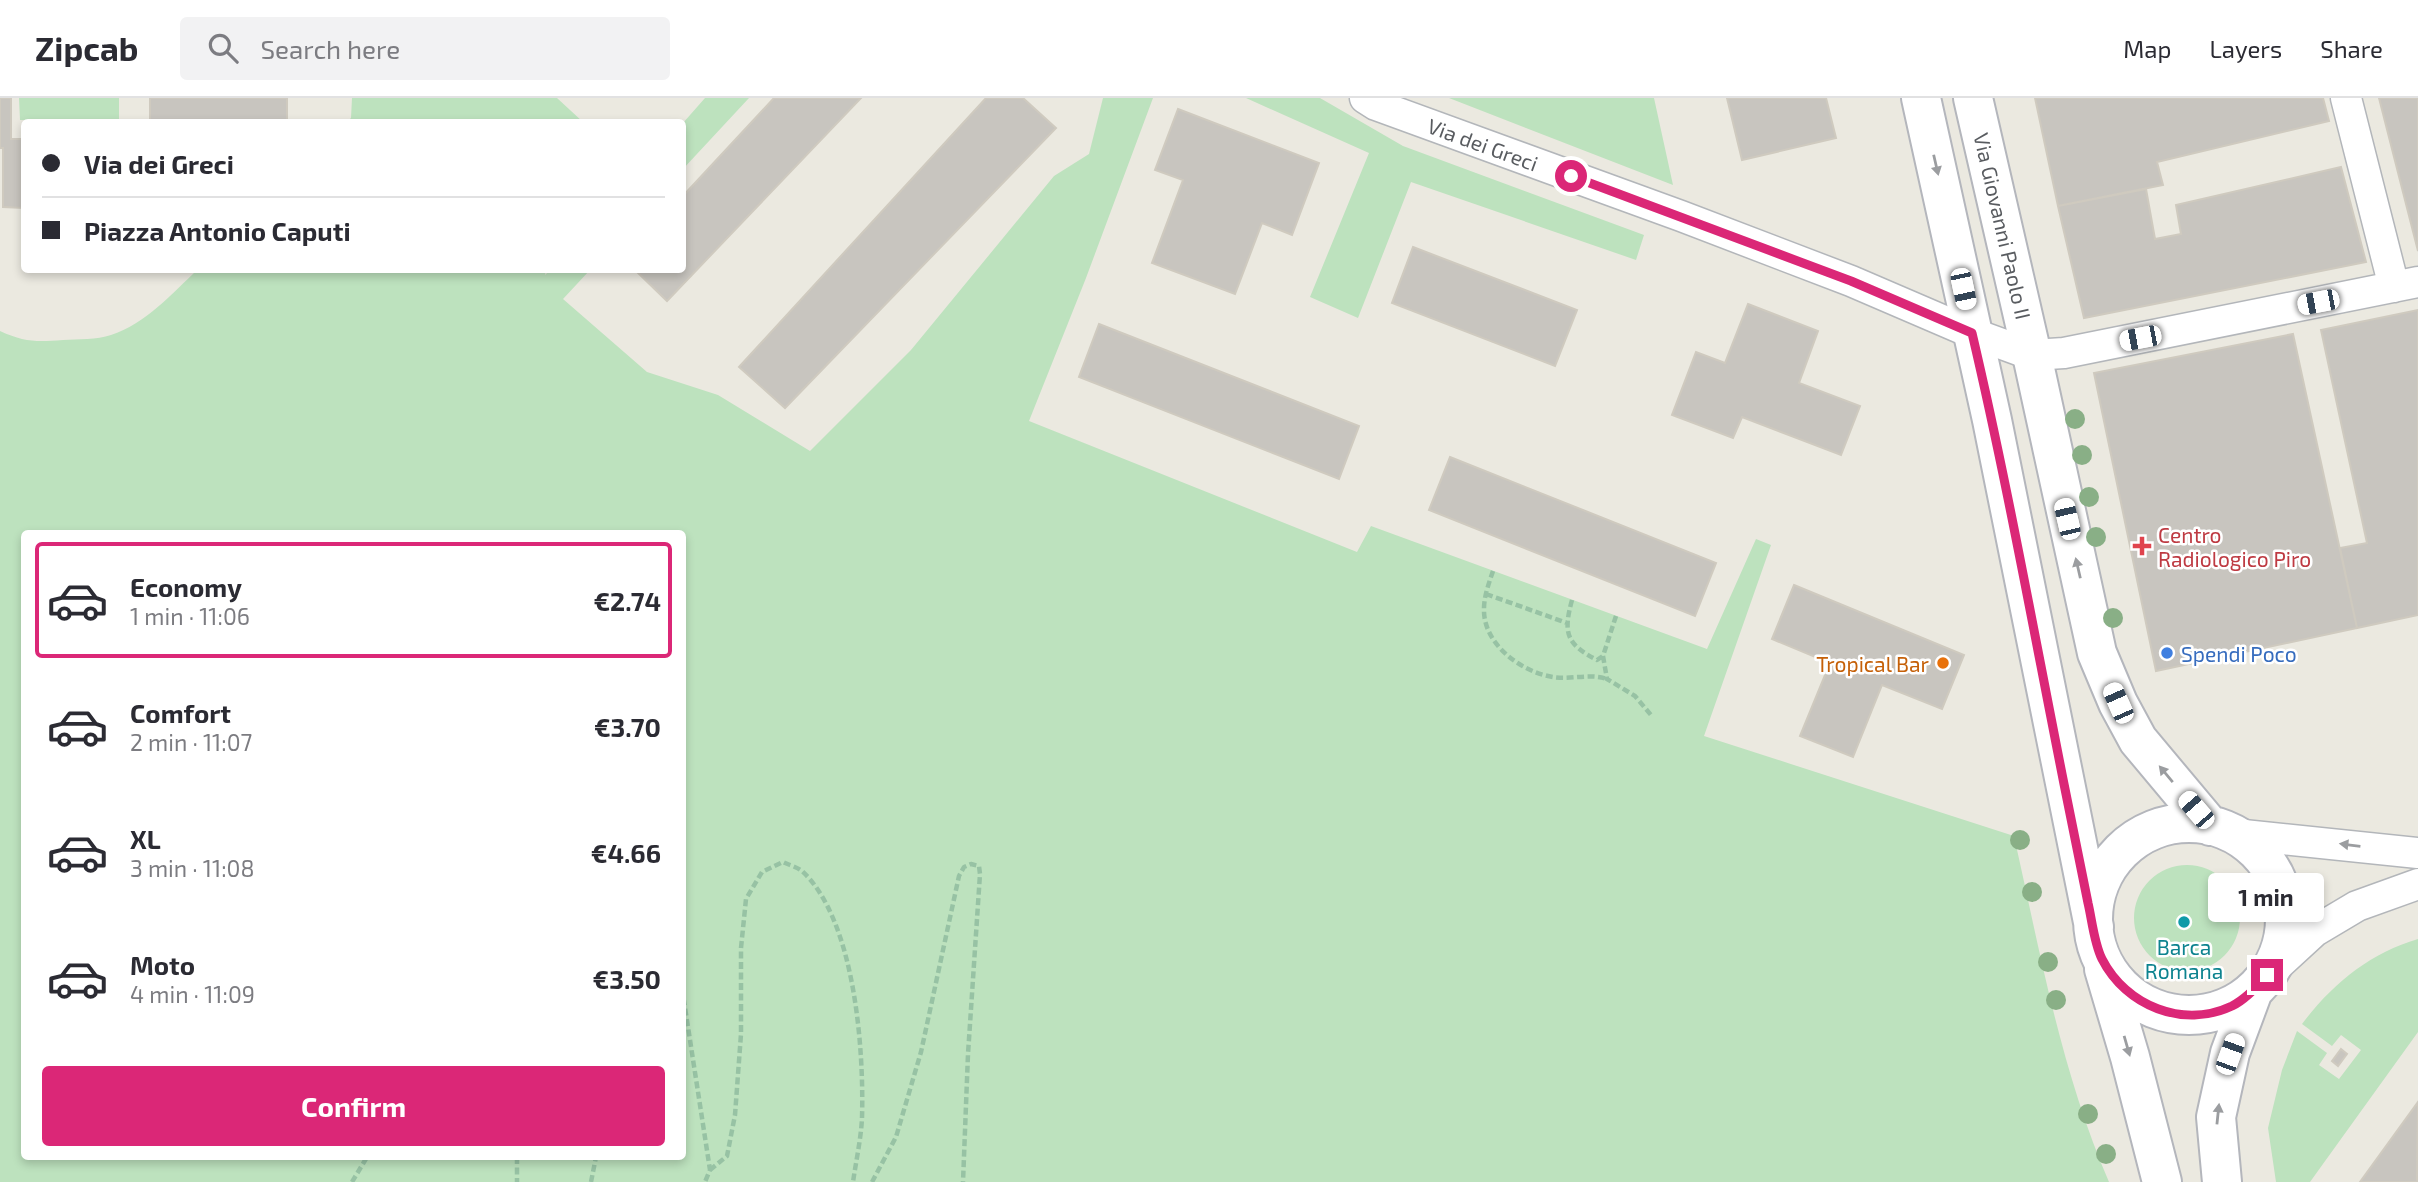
<!DOCTYPE html>
<html lang="en">
<head>
<meta charset="utf-8">
<style>
	body { margin:0; font-family:"Exo 2",sans-serif; background:#f2f2f3; color:#2b2b33; height:100vh; display:flex; flex-direction:column; font-size:26px; white-space:nowrap }
	* { box-sizing:border-box; margin:0 }
	p { font-size:23px; color:#7c7c81 }
	.icon { flex:none; width:38px; height:38px; fill:none; stroke:currentColor; stroke-width:2; stroke-linecap:round; stroke-linejoin:round }
	.map { position:relative; flex:1; overflow:hidden }
	.sheet { position:absolute; left:21px; top:432px; width:665px; height:630px; display:flex; flex-direction:column; background:#fff; border-radius:7px; box-shadow:0 4px 10px #0003 }
	.sheet>* { flex:none }
	.guide { position:absolute; left:21px; top:21px; width:665px; height:154px; border-radius:7px; box-shadow:0 4px 10px #0003; display:grid; align-content:center; height:154px; padding:0 21px; background:#fff }
	.end { position:absolute; width:32px; height:32px; margin:-16px; border:9px solid #db2777; background:#fff; box-shadow:0 0 0 4px #fff }
	.from { border-radius:50% }
	.bubble { position:absolute; height:49px; border-radius:7px; background:#fff; box-shadow:0 4px 10px #0003; font-size:23px; font-weight:700; line-height:49px; text-align:center }
	.car { position:absolute; width:21px; height:42px; margin:-21px -10px; border-radius:9px; box-shadow:0 0 5px 2px #0007; background:linear-gradient(#fff 24%,#345 0 40%,#fff 0 76%,#345 0 86%,#fff 0) }
	.guide b { display:flex; align-items:center; gap:24px; height:66px; font-size:26px }
	.guide b+b { border-top:2px solid #e1e1e2 }
	.guide i { width:18px; height:18px; background:#2b2b33 }
	ul { padding:12px 0 0; list-style:none }
	li { display:flex; align-items:center; gap:21px; height:116px; margin:0 14px 10px; padding:0 7px; border:4px solid transparent; border-radius:7px }
	li div { flex:1 }
	li b { display:block; font-size:26px }
	li em { font-style:normal; font-weight:700 }
	li.active { border-color:#db2777 }
	li>.icon { width:63px; height:63px; stroke-width:1.5 }
	.action { display:flex; gap:14px; margin-top:auto; padding:14px 21px }
	.action a { flex:1; height:80px; border-radius:7px; background:#db2777; color:#fff; font-size:28px; font-weight:700; line-height:80px; text-align:center }
	header { display:flex; align-items:center; gap:42px; box-sizing:border-box; height:98px; padding:0 35px; background:#fff; border-bottom:2px solid #e1e1e2 }
	header strong { font-size:33px }
	nav { display:flex; gap:38px; margin-inline-start:auto; font-size:24px }
	.search { width:490px; height:63px; background:#f2f2f3; display:flex; align-items:center; gap:18px; box-sizing:border-box; padding:0 24px; border-radius:7px; color:#7c7c81; font-size:26px }
	.map>svg:first-child { display:block }
	.grass { fill:#bde2be; fill-rule:evenodd }
	.building { fill:#c8c5bf; stroke:#cfcabf; stroke-width:2 }
	.lines { fill:none; stroke-linecap:round; stroke-linejoin:round }
	.street-casing { stroke:#b3b6ba; stroke-width:33 }
	.secondary-casing { stroke:#b4b6bc; stroke-width:42 }
	.path { stroke:#97c2a4; stroke-width:4.5; stroke-dasharray:7 3.5; stroke-linecap:butt }
	.street { stroke:#fff; stroke-width:30 }
	.secondary { stroke:#fff; stroke-width:38 }
	.tree { fill:#89af86 }
	.oneway { fill:#9b9da0 }
	.route { stroke:#db2777; stroke-width:9 }
	.health-dot { fill:#e0444e; stroke:#fff; stroke-width:2.5 }
	.shop-dot { fill:#3f7fe0; stroke:#fff; stroke-width:2.5 }
	.food-dot { fill:#e8710a; stroke:#fff; stroke-width:2.5 }
	.culture-dot { fill:#0f9aa8; stroke:#fff; stroke-width:2.5 }
	.labels { text-anchor:middle; dominant-baseline:central; stroke-width:5; stroke-linejoin:round; paint-order:stroke }
	.street-label { font-size:21px; fill:#595c60; stroke:#fff }
	.health-label { font-size:21px; fill:#be3a42; stroke:#fff; text-anchor:start }
	.shop-label { font-size:21px; fill:#366cbe; stroke:#fff; text-anchor:start }
	.food-label { font-size:21px; fill:#c56008; stroke:#fff; text-anchor:end }
	.culture-label { font-size:21px; fill:#0d838f; stroke:#fff }
</style>
</head>
<body>
<header>
<strong>Zipcab</strong>
<div class="search"><svg class="icon" aria-label="search" viewBox="0 0 24 24"><circle cx="10" cy="10" r="6"/><path d="M15 15l6 6"/></svg>Search here</div>
<nav><a>Map</a><a>Layers</a><a>Share</a></nav>
</header>
<div class="map">
<svg width="2418" height="1084" viewBox="0 0 2418 1084">
	<rect width="100%" height="100%" fill="#ebe9e0"/>
	<path class="grass" d="M19,0H119V24L20,22Z
		M352,0H557L583,24H347L351,20Z
		M705,0H749L683,71V25Z
		M1103,0H1153L1086,180L1029,323L1357,454L1371,428L1707,551L1756,441L1771,447L1704,638L2014,738C2040,854 2061,973 2109,1084H0V233C24,244 36,244 63,242C78,241 97,242 111,237C145,226 173,195 197,172H546L545,177L550,172H590L563,201L647,274L718,297L810,353L911,252L1054,78L1089,56ZM24,436H682V1059H24Z
		M1246,0H1320L1403,48L1644,137L1636,162L1411,84L1358,220L1310,199L1369,55Z
		M1449,0H1654L1673,87Z
		M2134 820a53 53 0 1 1 106 0a53 53 0 1 1-106 0Z
		M2418,841V934L2310,1084H2276L2268,1030L2282,972L2297,933L2327,955L2319,967L2339,981L2361,952L2341,937L2332,948L2302,926C2332,886 2370,855 2418,841Z"/>
	<path class="building" d="M0,0H11V41H24V110L3,109V50H0Z
		M150,0H287V24H150Z
		M774,0H861L667,203L635,172H682V99Z
		M986,0H1023L1056,30L785,310L739,269Z
		M1727,0H1826L1836,40L1742,62Z
		M2035,0H2323L2329,23L2157,64L2163,87L2058,108Z
		M2379,0H2418V153Z
		M1178,11L1319,65L1292,137L1262,125L1235,196L1152,165L1183,82L1155,72Z
		M2341,69L2366,164L2084,220L2058,108L2146,91L2155,141L2181,136L2176,107Z
		M1413,149L1577,212L1555,268L1392,205Z
		M40,172H92V174H39Z
		M1748,206L1818,233L1799,285L1860,308L1841,357L1742,319L1733,340L1672,317L1696,254L1725,265Z
		M2418,212V517L2357,530L2340,450L2367,445L2321,232Z
		M1099,226L1359,328L1339,381L1079,279Z
		M2293,236L2357,530L2156,573L2094,275Z
		M1450,359L1716,465L1695,518L1429,412Z
		M1794,487L1964,557L1942,611L1882,587L1853,659L1800,638L1830,565L1772,541Z
		M2341,951L2347,956L2338,968L2332,963Z
		M2418,1004L2417,1084H2360Z"/>
	<g class="lines">
		<g class="street-casing">
			<path id="street" d="M1365,0L1376,7L1681,118L1851,183L1972,235L2032,257L2064,255L2418,184
				M2346,0L2394,189
				M2234,736L2418,755
				M2267,877L2315,833L2357,808L2418,786"/>
		</g>
		<g class="secondary-casing">
			<path id="secondary" d="M1921,0L1992,322L2094,829
				M1973,0L2032,257L2097,555L2118,605L2138,642L2210,728
				M2093 821a96 96 0 1 1 192 0a96 96 0 1 1-192 0Z
				M2104,871L2130,959L2162,1084
				M2222,1084L2216,1019L2230,955L2253,893"/>
		</g>
		<path class="path" d="M1493,473C1489,485 1484,498 1484,511C1483,546 1521,574 1553,579C1571,582 1590,575 1607,581
			M1486,496L1567,525
			M1572,502C1563,535 1566,546 1597,562L1603,558
			M1616,518L1603,558L1607,581L1635,598L1651,617
			M682,890L710,1072L705,1084
			M517,1059V1084
			M710,1072L727,1058L735,1017L741,936V850L746,801L762,774L783,764C789,767 797,769 802,773C855,822 864,951 862,1020C861,1041 856,1063 853,1084
			M352,1084L367,1059
			M591,1084L596,1059
			M872,1084L896,1039L921,954L959,778L964,769L971,766L979,768L980,776L968,956L963,1084"/>
		<use href="#street" class="street"/>
		<use href="#secondary" class="secondary"/>
	</g>
	<g class="tree">
		<circle cx="2075" cy="321" r="10"/>
		<circle cx="2082" cy="357" r="10"/>
		<circle cx="2089" cy="399" r="10"/>
		<circle cx="2096" cy="439" r="10"/>
		<circle cx="2113" cy="520" r="10"/>
		<circle cx="2020" cy="742" r="10"/>
		<circle cx="2032" cy="794" r="10"/>
		<circle cx="2048" cy="864" r="10"/>
		<circle cx="2056" cy="902" r="10"/>
		<circle cx="2088" cy="1016" r="10"/>
		<circle cx="2106" cy="1056" r="10"/>
	</g>
	<defs><path id="oneway-solid" d="M-6-.8H1V-3.2L6.5 0L1 3.2V.8H-6Z" transform="scale(1.75)"/></defs>
	<g class="oneway">
		<use href="#oneway-solid" transform="translate(1936 67) rotate(77)"/>
		<use href="#oneway-solid" transform="translate(2078 470) rotate(-103)"/>
		<use href="#oneway-solid" transform="translate(2166 676) rotate(-130)"/>
		<use href="#oneway-solid" transform="translate(2350 747) rotate(-173)"/>
		<use href="#oneway-solid" transform="translate(2127 948) rotate(74)"/>
		<use href="#oneway-solid" transform="translate(2218 1016) rotate(-84)"/>
	</g>
	<g class="lines">
		<path class="route" d="M1571,78L1851,183L1972,235C2007,384 2034,535 2064,686C2072,725 2080,765 2088,805C2092,822 2094,845 2102,861C2126,908 2183,931 2232,908C2246,901 2257,889 2267,877"/>
	</g>
	<path class="health-dot" d="M2138.5 437.5h7v7h7v7h-7v7h-7v-7h-7v-7h7z"/>
	<circle class="shop-dot" cx="2167" cy="555" r="7"/>
	<circle class="food-dot" cx="1943" cy="565" r="7"/>
	<circle class="culture-dot" cx="2184" cy="824" r="7"/>
	<g class="labels">
		<g class="street-label">
			<text transform="translate(1483 46) rotate(20)">Via dei Greci</text>
			<text transform="translate(2003 128) rotate(77)">Via Giovanni Paolo II</text>
		</g>
		<g class="health-label">
			<text x="2158" y="436">Centro<tspan x="2158" dy="24">Radiologico Piro</tspan></text>
		</g>
		<g class="shop-label">
			<text x="2181" y="555">Spendi Poco</text>
		</g>
		<g class="food-label">
			<text x="1929" y="565">Tropical Bar</text>
		</g>
		<g class="culture-label">
			<text x="2184" y="848">Barca<tspan x="2184" dy="24">Romana</tspan></text>
		</g>
	</g>
</svg>
<i class="end from" style="left:1571px;top:78px"></i>
<i class="end" style="left:2267px;top:877px"></i>
<div class="bubble" style="left:2208px;top:775px;width:116px">1 min</div>
<i class="car" style="left:1963px;top:191px;rotate:168deg"></i>
<i class="car" style="left:2318px;top:204px;rotate:259deg"></i>
<i class="car" style="left:2140px;top:240px;rotate:259deg"></i>
<i class="car" style="left:2067px;top:421px;rotate:347deg"></i>
<i class="car" style="left:2118px;top:605px;rotate:336deg"></i>
<i class="car" style="left:2196px;top:712px;rotate:319deg"></i>
<i class="car" style="left:2230px;top:956px;rotate:20deg"></i>
<div class="guide">
<b><i class="from"></i>Via dei Greci</b>
<b><i></i>Piazza Antonio Caputi</b>
</div>
<section class="sheet">
<ul>
<li class="active"><svg class="icon" aria-label="car" viewBox="0 0 24 24"><path d="M5 17H2v-5l4-1 3-4h7l3 4 3 1v5h-3M9 17h6M6 11h13"/><circle cx="7" cy="17" r="2"/><circle cx="17" cy="17" r="2"/></svg><div><b>Economy</b><p>1 min · 11:06</p></div><em>€2.74</em></li>
<li><svg class="icon" aria-label="car" viewBox="0 0 24 24"><path d="M5 17H2v-5l4-1 3-4h7l3 4 3 1v5h-3M9 17h6M6 11h13"/><circle cx="7" cy="17" r="2"/><circle cx="17" cy="17" r="2"/></svg><div><b>Comfort</b><p>2 min · 11:07</p></div><em>€3.70</em></li>
<li><svg class="icon" aria-label="car" viewBox="0 0 24 24"><path d="M5 17H2v-5l4-1 3-4h7l3 4 3 1v5h-3M9 17h6M6 11h13"/><circle cx="7" cy="17" r="2"/><circle cx="17" cy="17" r="2"/></svg><div><b>XL</b><p>3 min · 11:08</p></div><em>€4.66</em></li>
<li><svg class="icon" aria-label="car" viewBox="0 0 24 24"><path d="M5 17H2v-5l4-1 3-4h7l3 4 3 1v5h-3M9 17h6M6 11h13"/><circle cx="7" cy="17" r="2"/><circle cx="17" cy="17" r="2"/></svg><div><b>Moto</b><p>4 min · 11:09</p></div><em>€3.50</em></li>
</ul>
<div class="action"><a>Confirm</a></div>
</section>
</div>
</body>
</html>
